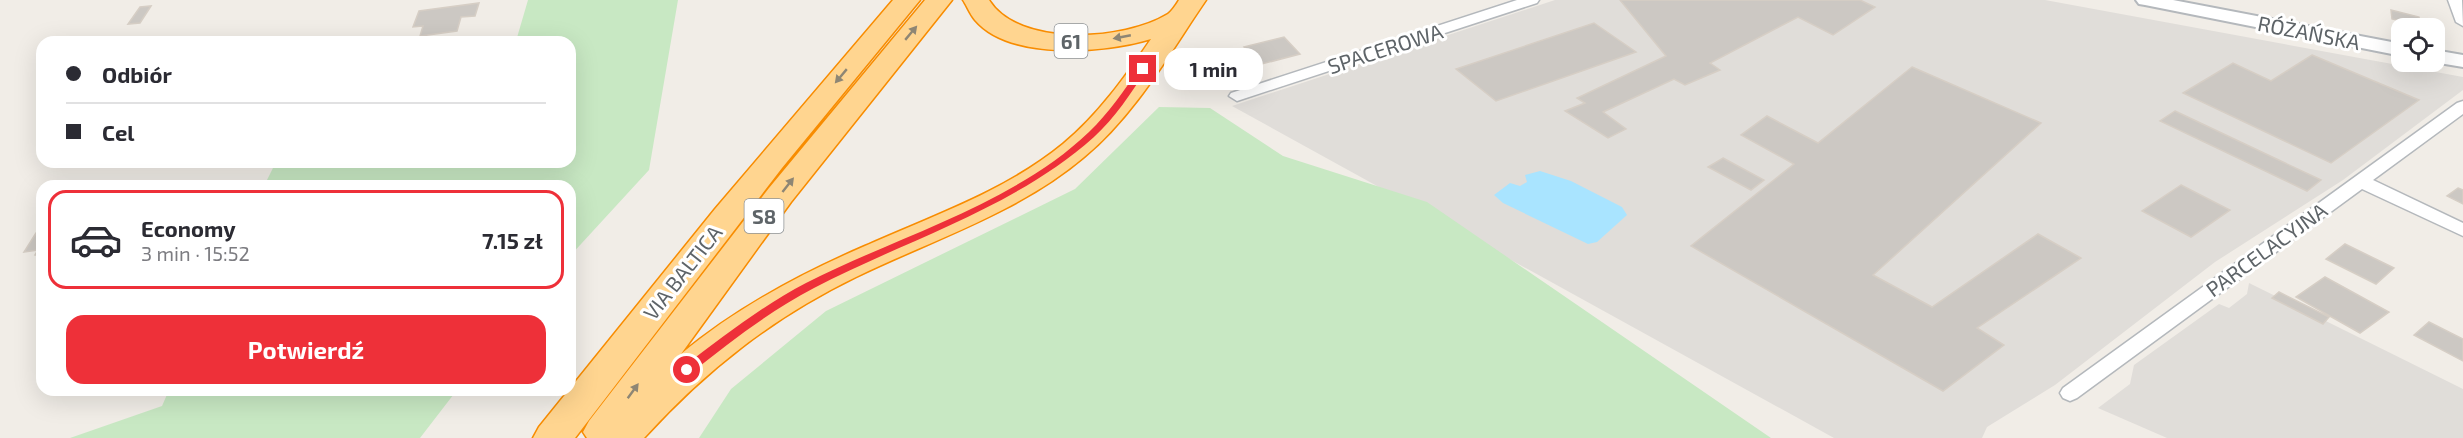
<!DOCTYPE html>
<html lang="pl">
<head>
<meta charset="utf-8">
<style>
	body { margin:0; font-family:"Exo 2",sans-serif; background:#f7f7f7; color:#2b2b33; height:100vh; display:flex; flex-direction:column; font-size:22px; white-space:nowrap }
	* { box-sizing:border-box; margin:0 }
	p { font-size:20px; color:#7c7c81 }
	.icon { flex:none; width:33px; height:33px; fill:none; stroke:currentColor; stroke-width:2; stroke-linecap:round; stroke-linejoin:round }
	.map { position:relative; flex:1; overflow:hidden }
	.details { position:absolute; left:36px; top:180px; width:540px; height:216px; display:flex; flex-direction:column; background:#fff; border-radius:18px; box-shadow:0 6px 24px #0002 }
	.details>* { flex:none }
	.guide { position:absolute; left:36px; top:36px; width:540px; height:132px; border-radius:18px; box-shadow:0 6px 24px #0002; display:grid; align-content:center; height:132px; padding:0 30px; background:#fff }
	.fabs { position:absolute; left:2391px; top:18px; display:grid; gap:12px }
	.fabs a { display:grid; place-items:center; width:54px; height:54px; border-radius:12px; background:#fff; box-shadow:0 6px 24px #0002; font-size:30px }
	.end { position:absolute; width:27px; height:27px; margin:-14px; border:8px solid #ee3039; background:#fff; box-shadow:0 0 0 3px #fff }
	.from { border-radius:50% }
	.bubble { position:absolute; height:42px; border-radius:18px; background:#fff; box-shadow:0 6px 24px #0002; font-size:20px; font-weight:700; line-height:42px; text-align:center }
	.guide b { display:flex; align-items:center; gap:21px; height:57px; font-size:22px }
	.guide b+b { border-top:2px solid #e1e1e2 }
	.guide i { width:15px; height:15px; background:#2b2b33 }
	ul { padding:10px 0 0; list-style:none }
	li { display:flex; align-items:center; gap:18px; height:99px; margin:0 12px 9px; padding:0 18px; border:3px solid transparent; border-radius:18px }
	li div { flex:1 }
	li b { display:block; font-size:22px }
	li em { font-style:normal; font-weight:700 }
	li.current { border-color:#ee3039 }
	li>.icon { width:54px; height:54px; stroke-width:1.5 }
	.button { display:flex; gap:12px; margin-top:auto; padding:12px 30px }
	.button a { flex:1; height:69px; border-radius:18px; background:#ee3039; color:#fff; font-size:24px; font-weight:700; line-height:69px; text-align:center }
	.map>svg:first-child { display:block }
	.industrial { fill:#e0ddd9 }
	.green { fill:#c8e8c3 }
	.water { fill:#a9e4ff }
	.building { fill:#ccc8c3; stroke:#d6cec5; stroke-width:1.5 }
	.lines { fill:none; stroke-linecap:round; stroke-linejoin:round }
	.minor-casing { stroke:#b4b8bc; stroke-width:3 }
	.tertiary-casing { stroke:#b4b8bc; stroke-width:4 }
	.motorway-casing { stroke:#f88c00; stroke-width:3 }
	.minor { fill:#fff; fill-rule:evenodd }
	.tertiary { fill:#fff; fill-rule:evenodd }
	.motorway { fill:#ffd590; fill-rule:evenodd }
	.oneway { fill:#8e8674 }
	.route { fill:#ee3039 }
	.labels { text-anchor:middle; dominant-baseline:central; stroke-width:6; stroke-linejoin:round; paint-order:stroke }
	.shield { fill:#fff; stroke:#8e9295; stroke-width:1.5 }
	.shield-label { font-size:20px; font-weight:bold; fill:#5e6468 }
	.street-label { font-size:21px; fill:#5e6468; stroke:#fff }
</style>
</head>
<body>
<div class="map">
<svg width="2463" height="438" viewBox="0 0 2463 438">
	<rect width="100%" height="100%" fill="#f1ede7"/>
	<path class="industrial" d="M1555,0H2045L2463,77V90L2343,180L2215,262L2055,385L1987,427L1982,438H1834L1232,106Z
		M2249,283L2463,389V438H2167L2098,408L2130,384L2134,365L2219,304L2229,308L2247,294Z"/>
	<path class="green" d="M528,0H678L649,170L570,256V186H264L276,162H570V42H512L516,41Z
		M1159,107L1210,108L1283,156L1427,202L1771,438H699L731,389L826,311L1075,189Z
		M169,390H457L420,438H70L162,406Z"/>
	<path class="water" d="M1540,171L1571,181L1622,207L1627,215L1597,242L1588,244L1503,203L1494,195L1510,183L1520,186L1527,182L1525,175Z"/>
	<path class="building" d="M1620,0H1860L1875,7L1833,35L1798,17L1710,63L1720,70L1685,85L1674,79L1603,112L1626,129L1608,138L1565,111L1585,103L1577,98L1666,56Z
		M479,3L475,16L461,17L457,31L420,36L423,26L413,27L419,11Z
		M151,6L140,23L128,24L140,7Z
		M2391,10L2419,17L2420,25L2392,19Z
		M1594,23L1636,52L1496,101L1456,69Z
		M1284,37L1300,54L1258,65L1244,47Z
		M2312,55L2419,100L2331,163L2183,93L2233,63L2271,81Z
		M1912,67L2041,123L1873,275L1932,307L2038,234L2081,258L1977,328L2004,345L1943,391L1691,246L1794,164L1741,135L1767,116L1818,143Z
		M2175,111L2321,180L2307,191L2160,121Z
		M1723,158L1764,180L1751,190L1708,167Z
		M2181,185L2230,210L2191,237L2142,211Z
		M2458,188L2463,190V204L2447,196Z
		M42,232V256L35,255L38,250L24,252L36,233Z
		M2345,244L2394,268L2376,284L2326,259Z
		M2325,277L2389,312L2360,333L2296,297Z
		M2279,292L2329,317L2323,324L2272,298Z
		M2429,322L2463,339V361L2414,335Z"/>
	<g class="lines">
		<g class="minor-casing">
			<path id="minor" d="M1517,0H1539L1537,3L1243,99L1237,101L1229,96L1231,93Z
				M2448,0H2462L2463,26L2456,22Z
				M2463,101V114L2373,180L2463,223V236L2362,189L2077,398L2070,401L2063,398L2060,393L2063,388L2457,103Z"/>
		</g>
		<g class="tertiary-casing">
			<path id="tertiary" d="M2136,0H2173L2402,44V56L2145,5L2139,4Z
				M2434,50L2463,55V67L2433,62Z"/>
		</g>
		<g class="motorway-casing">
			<path id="motorway" d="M893,0H920L782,168L575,438H533L539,427L715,209Z
				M925,0H952L791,202L681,354C736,308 800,274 865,246C932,216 1006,191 1063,144C1099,114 1125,77 1151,39C1105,53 1010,61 975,20C970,14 967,6 963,0H989C1019,48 1124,41 1168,14C1172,11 1176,5 1179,0H1206C1169,54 1135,115 1084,157C1018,213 932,240 856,277C772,318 707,369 644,438H587L583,432L589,421L769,188Z"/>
		</g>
		<use href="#minor" class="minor"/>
		<use href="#tertiary" class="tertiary"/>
		<use href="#motorway" class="motorway"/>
	</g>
	<defs><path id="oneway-solid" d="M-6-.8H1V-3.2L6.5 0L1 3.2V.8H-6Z" transform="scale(1.5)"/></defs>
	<g class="oneway">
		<use href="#oneway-solid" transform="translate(911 33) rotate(-50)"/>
		<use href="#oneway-solid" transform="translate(1122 37) rotate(169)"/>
		<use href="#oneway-solid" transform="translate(841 76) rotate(130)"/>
		<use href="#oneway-solid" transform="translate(788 185) rotate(-52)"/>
		<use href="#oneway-solid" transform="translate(633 391) rotate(-54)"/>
	</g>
	<path class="route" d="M1140,68L1147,69C1131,93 1115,118 1094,137C1013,209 908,239 814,288C770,311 730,342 691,373H683V367C722,337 762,306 806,283C898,236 1014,204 1089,132C1109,113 1124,90 1140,68Z"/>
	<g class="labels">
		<g class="shield">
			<rect x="1054.5" y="24" width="33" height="34" rx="4.5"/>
			<rect x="744.5" y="199" width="39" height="34" rx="4.5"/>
		</g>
		<g class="shield-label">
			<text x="1071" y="41">61</text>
			<text x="764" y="216">S8</text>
		</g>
		<g class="street-label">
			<text transform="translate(2309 32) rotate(11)">RÓŻAŃSKA</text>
			<text transform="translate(1385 48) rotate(-18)">SPACEROWA</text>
			<text transform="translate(2266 249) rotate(-36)">PARCELACYJNA</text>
			<text transform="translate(682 272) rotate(-52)">VIA BALTICA</text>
		</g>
	</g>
</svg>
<div class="fabs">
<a><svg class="icon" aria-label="locate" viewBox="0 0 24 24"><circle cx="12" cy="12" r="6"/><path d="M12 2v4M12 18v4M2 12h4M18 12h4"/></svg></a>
</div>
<i class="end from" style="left:687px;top:370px"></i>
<i class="end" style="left:1143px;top:69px"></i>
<div class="bubble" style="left:1164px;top:48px;width:99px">1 min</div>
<div class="guide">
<b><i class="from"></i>Odbiór</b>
<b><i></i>Cel</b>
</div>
<section class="details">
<ul>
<li class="current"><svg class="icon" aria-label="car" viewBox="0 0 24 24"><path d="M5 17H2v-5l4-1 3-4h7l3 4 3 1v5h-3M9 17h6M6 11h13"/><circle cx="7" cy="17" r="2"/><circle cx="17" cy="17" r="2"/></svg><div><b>Economy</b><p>3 min · 15:52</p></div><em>7.15 zł</em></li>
</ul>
<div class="button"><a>Potwierdź</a></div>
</section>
</div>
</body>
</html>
